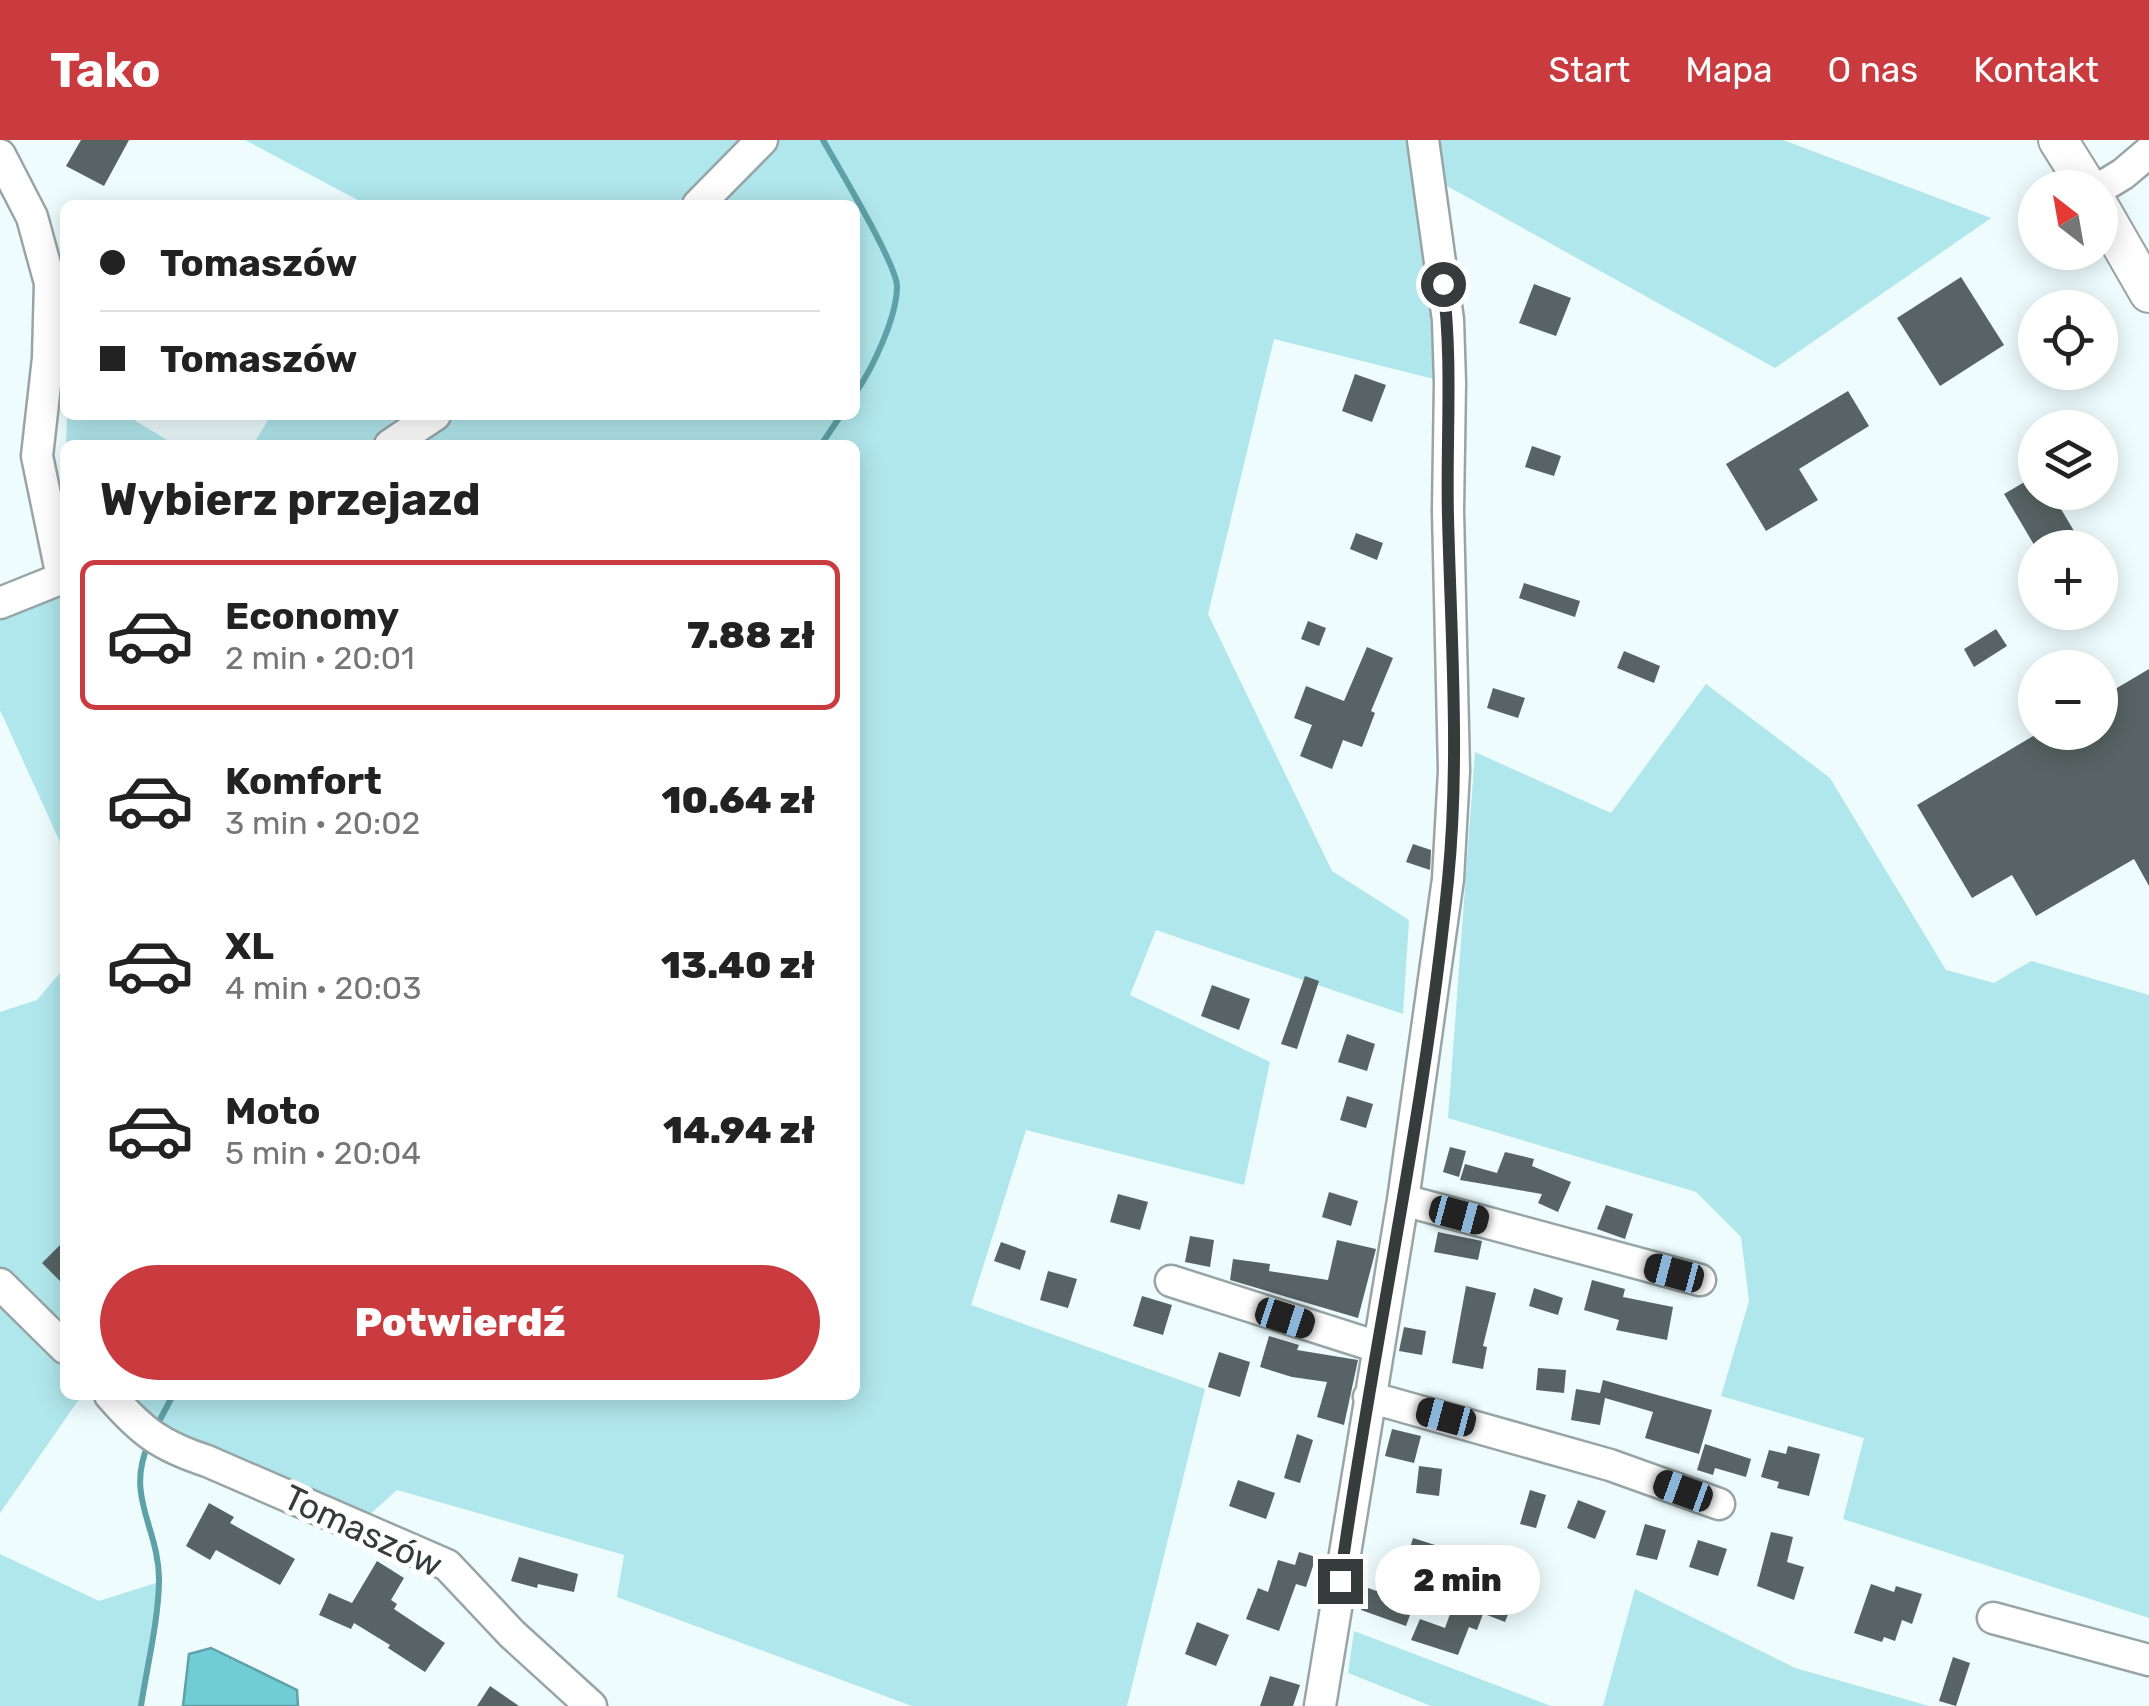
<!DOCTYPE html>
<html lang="pl">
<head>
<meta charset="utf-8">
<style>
	body { margin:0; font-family:Rubik,sans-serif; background:#f6f6f6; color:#222; height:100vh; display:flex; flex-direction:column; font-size:38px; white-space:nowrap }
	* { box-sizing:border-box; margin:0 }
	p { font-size:32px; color:#767676 }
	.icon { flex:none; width:55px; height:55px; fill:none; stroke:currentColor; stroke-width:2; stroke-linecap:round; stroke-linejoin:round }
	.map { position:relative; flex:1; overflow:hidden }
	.drawer { position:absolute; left:60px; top:300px; width:800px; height:960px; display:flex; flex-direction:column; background:#fff; border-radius:15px; box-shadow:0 5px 25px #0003 }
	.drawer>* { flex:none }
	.guide { position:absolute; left:60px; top:60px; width:800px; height:220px; border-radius:15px; box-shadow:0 5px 25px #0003; display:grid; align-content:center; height:220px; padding:0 40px; background:#fff }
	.needle { width:65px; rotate:329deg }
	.controls { position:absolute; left:2018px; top:30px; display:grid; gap:20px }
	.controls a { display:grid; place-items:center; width:100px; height:100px; border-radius:50%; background:#fff; box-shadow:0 5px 25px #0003; font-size:50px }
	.end { position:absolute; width:45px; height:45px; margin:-22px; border:12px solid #363b3c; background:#fff; box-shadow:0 0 0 5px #fff }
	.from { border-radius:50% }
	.bubble { position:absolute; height:70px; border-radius:35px; background:#fff; box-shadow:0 5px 25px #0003; font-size:32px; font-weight:800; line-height:70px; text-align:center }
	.car { position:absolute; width:30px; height:60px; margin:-30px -15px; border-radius:12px; box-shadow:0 0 8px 2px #0007; background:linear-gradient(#222 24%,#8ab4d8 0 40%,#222 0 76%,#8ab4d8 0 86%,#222 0) }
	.guide b { display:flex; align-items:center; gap:35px; height:95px; font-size:38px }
	.guide b+b { border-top:2px solid #e0e0e0 }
	.guide i { width:25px; height:25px; background:#222 }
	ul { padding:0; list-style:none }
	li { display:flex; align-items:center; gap:30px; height:150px; margin:0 20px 15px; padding:0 20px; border:5px solid transparent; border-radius:15px }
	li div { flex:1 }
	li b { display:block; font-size:38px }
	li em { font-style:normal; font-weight:800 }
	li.current { border-color:#ca3b3f }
	li>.icon { width:90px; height:90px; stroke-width:1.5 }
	h2 { padding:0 40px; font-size:45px; line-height:120px }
	.button { display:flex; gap:20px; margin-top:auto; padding:20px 40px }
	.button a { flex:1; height:115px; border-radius:60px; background:#ca3b3f; color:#fff; font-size:40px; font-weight:800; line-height:115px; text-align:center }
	header { display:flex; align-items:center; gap:60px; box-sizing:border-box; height:140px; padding:0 50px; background:#ca3b3f; color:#fff }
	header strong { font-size:48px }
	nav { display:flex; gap:55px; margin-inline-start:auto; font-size:35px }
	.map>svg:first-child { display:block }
	.green { fill:#b0e7ec }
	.water { fill:#70cdd6; stroke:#5fa1a8; stroke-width:2.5 }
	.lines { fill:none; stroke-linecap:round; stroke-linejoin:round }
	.stream { stroke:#5fa1a8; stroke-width:6 }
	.building { fill:#576364 }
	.minor-casing { stroke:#98a5a6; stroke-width:35 }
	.major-casing { stroke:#98a5a6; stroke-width:42 }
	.minor { stroke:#fff; stroke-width:30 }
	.major { stroke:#fff; stroke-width:38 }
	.route { stroke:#363b3c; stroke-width:12 }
	.labels { text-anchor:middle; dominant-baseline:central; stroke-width:10; stroke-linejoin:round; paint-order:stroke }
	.street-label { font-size:35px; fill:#363b3c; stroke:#fff }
</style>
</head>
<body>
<header>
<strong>Tako</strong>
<nav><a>Start</a><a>Mapa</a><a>O nas</a><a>Kontakt</a></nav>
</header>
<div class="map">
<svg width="2149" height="1566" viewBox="0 0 2149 1566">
	<rect width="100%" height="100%" fill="#eefcfd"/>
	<path class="green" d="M245,0H1783L1991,78L1775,228L1429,36L1450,243L1274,199L1208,474L1332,731L1409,780L1403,874L1156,790L1130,855L1270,922L1244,1045L1026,990L971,1165L1205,1249L1127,1566H912L617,1457L624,1415L397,1350L357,1386L207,1321L110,1255H855V305H253L271,275H855V65H367Z
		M67,275H126L175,305H66Z
		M65,343V713L0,570V463L62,437Z
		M1706,544L1830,638L1946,830L1994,843L2031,821L2149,855V1478L1843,1379L1864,1298L1721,1256L1749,1161L1741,1097L1696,1052L1448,978L1475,612L1611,673Z
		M65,827V1255H82L0,1373V872L37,860Z
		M0,1414L99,1461L159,1442L141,1566H0Z
		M1635,1449L1795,1528L1929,1566H1603Z
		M1354,1491L1551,1566H1431L1348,1533Z"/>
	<path class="water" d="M211,1508L297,1550L298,1566H183L189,1514Z"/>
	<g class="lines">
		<path class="stream" d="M823,0C838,27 896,123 897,146C897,178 872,229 855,254
			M821,305L841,275
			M155,1289L173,1255
			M141,1566C147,1526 158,1483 159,1442C160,1389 125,1358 148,1305"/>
	</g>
	<path class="building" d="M81,0H129L104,46L66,26Z
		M1961,137L2004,205L1940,246L1897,178Z
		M1534,144L1571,158L1556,196L1519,183Z
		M1355,234L1386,245L1372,282L1342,271Z
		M1848,251L1869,286L1799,329L1818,360L1766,391L1726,324Z
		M1532,306L1561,316L1554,336L1525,327Z
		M2035,336V352H2051L2084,408H2036L2004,354Z
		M1356,393L1383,403L1377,420L1350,409Z
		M1524,443L1580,461L1575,477L1519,458Z
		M1308,481L1326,488L1319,506L1301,499Z
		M1996,489L2007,506L1974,527L1964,509Z
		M1367,507L1393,518L1371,571L1375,573L1362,607L1343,600L1332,629L1300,616L1312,585L1294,578L1306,546L1344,561Z
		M1624,511L1660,526L1654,543L1617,528Z
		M2149,529V746L2134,719L2036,776L2012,735L1972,758L1917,665L2040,592H2100V558Z
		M1493,548L1525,558L1518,578L1487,568Z
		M1413,704L1431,710L1430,730L1406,722Z
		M1305,836L1319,841L1297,909L1281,904Z
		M1212,845L1250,859L1239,890L1201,876Z
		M1347,894L1375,904L1367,931L1338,922Z
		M1347,956L1373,964L1366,988L1340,980Z
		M1450,1007L1466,1011L1459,1037L1443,1032Z
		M1505,1012L1534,1019L1532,1026L1571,1042L1558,1072L1538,1063L1542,1054L1460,1040L1465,1024L1497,1033Z
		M1329,1052L1358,1061L1351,1086L1322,1077Z
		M1118,1054L1148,1062L1140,1090L1110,1082Z
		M1606,1065L1633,1074L1625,1099L1597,1089Z
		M1438,1092L1482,1101L1478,1120L1434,1112Z
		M1190,1096L1214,1100L1210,1127L1185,1122Z
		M65,1100V1146L42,1123Z
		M1337,1100L1376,1109L1358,1178L1230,1140L1233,1119L1270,1124L1269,1131L1328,1140Z
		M1001,1102L1026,1111L1020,1130L994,1121Z
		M1048,1131L1077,1139L1068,1168L1040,1160Z
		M1592,1140L1625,1149L1623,1157L1673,1167L1667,1200L1616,1190L1619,1180L1584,1170Z
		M1466,1146L1496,1153L1483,1206L1487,1207L1483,1229L1452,1223Z
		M1534,1148L1563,1158L1558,1175L1529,1166Z
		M1142,1156L1172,1165L1163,1195L1133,1186Z
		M1404,1187L1426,1191L1422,1215L1399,1211Z
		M1269,1196L1299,1205L1297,1210L1358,1220L1344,1285L1317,1277L1327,1242L1292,1237L1260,1227Z
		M1219,1212L1250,1222L1240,1257L1208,1247Z
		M1538,1228L1566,1230L1564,1253L1536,1250Z
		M1603,1240L1712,1270L1699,1314L1645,1298L1653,1272L1605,1258L1600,1285L1571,1280L1576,1249L1600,1253Z
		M1392,1289L1421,1296L1414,1323L1385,1316Z
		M1297,1294L1313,1300L1300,1343L1284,1338Z
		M1705,1304L1751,1319L1746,1337L1715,1328L1713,1335L1697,1330Z
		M1788,1306L1820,1314L1809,1356L1777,1348L1779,1342L1761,1337L1769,1310L1786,1314Z
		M1419,1326L1442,1329L1439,1356L1416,1353Z
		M1238,1340L1275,1353L1266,1379L1229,1366Z
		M1530,1350L1546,1355L1536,1388L1520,1384Z
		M1578,1360L1606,1371L1595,1399L1567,1388Z
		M209,1363L234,1377L230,1383L295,1419L280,1445L216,1410L210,1420L186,1406Z
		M1645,1384L1666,1390L1657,1420L1636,1415Z
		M1771,1392L1793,1397L1787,1422L1804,1427L1794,1460L1757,1446Z
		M1413,1398L1454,1411L1444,1441L1404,1428Z
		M1698,1400L1727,1409L1718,1436L1689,1427Z
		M1299,1412L1316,1417L1306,1447L1296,1444L1279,1491L1246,1479L1258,1448L1268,1452L1278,1420L1295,1425Z
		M519,1417L578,1434L574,1452L538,1444L537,1448L511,1441Z
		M377,1421L404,1438L391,1460L397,1464L394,1469L445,1503L425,1532L388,1508L390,1505L354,1483L351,1489L319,1475L329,1453L352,1463Z
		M1871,1444L1894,1452L1896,1446L1922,1454L1912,1484L1902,1480L1895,1501L1884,1497L1882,1502L1854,1493Z
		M1368,1448L1414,1464L1406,1486L1361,1470Z
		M1461,1449L1511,1467L1505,1482L1456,1463Z
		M1454,1463L1483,1474L1477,1490L1469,1487L1458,1515L1411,1500L1420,1479L1445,1488Z
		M1197,1482L1229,1495L1216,1526L1185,1514Z
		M1953,1517L1970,1523L1956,1566L1939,1561Z
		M1270,1536L1300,1545L1293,1566H1260Z
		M490,1546L519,1566H477Z"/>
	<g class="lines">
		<g class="minor-casing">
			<path id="minor" d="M1423,0L1448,180L1450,243L1448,371L1454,631L1448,739L1403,1060L1700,1140
				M0,15L32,77L50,143L48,218L37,316L62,437
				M2100,48L2123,34L2149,12
				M698,65L762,0
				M390,305L435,275
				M0,463L65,437
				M1171,1141L1378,1207
				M0,1144L65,1208
				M110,1255C142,1292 161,1306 207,1321L447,1425L512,1494L591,1566
				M1369,1257L1610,1325L1719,1364
				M1993,1478L2149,1520
				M1320,1566L1403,1060"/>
		</g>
		<g class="major-casing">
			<path id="major" d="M2058,0L2088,48
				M2100,68L2149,153"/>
		</g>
		<use href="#minor" class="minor"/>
		<use href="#major" class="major"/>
	</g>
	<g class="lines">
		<path class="route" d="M1340,1441C1372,1207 1425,975 1448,740C1460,620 1451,498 1448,377C1446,299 1453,222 1443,144"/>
	</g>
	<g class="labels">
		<g class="street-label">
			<text transform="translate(363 1391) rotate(25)">Tomaszów</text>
		</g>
	</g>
</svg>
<div class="controls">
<a><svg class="needle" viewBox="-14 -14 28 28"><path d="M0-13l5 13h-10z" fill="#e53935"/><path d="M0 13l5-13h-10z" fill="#767676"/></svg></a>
<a><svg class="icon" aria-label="locate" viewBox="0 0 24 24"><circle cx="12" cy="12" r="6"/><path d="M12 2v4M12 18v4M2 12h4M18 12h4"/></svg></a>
<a><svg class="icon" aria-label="layers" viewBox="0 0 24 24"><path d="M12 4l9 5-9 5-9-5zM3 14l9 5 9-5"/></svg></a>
<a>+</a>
<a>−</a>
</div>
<i class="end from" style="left:1443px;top:144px"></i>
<i class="end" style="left:1340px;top:1441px"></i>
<div class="bubble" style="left:1375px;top:1405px;width:165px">2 min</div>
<i class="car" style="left:1459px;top:1075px;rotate:105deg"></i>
<i class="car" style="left:1674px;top:1133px;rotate:285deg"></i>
<i class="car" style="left:1285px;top:1178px;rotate:108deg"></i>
<i class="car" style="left:1446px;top:1277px;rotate:285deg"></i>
<i class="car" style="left:1683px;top:1351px;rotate:290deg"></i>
<div class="guide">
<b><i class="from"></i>Tomaszów</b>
<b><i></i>Tomaszów</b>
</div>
<section class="drawer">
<h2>Wybierz przejazd</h2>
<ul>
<li class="current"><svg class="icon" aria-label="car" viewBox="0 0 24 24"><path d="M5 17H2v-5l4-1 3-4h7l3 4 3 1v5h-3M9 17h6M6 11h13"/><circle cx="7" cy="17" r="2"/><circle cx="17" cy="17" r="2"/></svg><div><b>Economy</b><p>2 min · 20:01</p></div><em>7.88 zł</em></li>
<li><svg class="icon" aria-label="car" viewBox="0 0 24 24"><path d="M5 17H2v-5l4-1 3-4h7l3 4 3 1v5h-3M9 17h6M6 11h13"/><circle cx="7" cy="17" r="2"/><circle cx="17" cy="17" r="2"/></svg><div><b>Komfort</b><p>3 min · 20:02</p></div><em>10.64 zł</em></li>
<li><svg class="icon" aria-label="car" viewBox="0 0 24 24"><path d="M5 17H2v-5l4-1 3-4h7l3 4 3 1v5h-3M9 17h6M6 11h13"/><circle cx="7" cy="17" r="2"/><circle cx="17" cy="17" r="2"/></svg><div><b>XL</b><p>4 min · 20:03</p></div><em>13.40 zł</em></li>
<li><svg class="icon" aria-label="car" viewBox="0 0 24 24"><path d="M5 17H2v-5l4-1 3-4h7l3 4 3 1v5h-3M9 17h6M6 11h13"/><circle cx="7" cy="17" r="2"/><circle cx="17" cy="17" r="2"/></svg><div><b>Moto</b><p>5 min · 20:04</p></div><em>14.94 zł</em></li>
</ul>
<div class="button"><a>Potwierdź</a></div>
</section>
</div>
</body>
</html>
